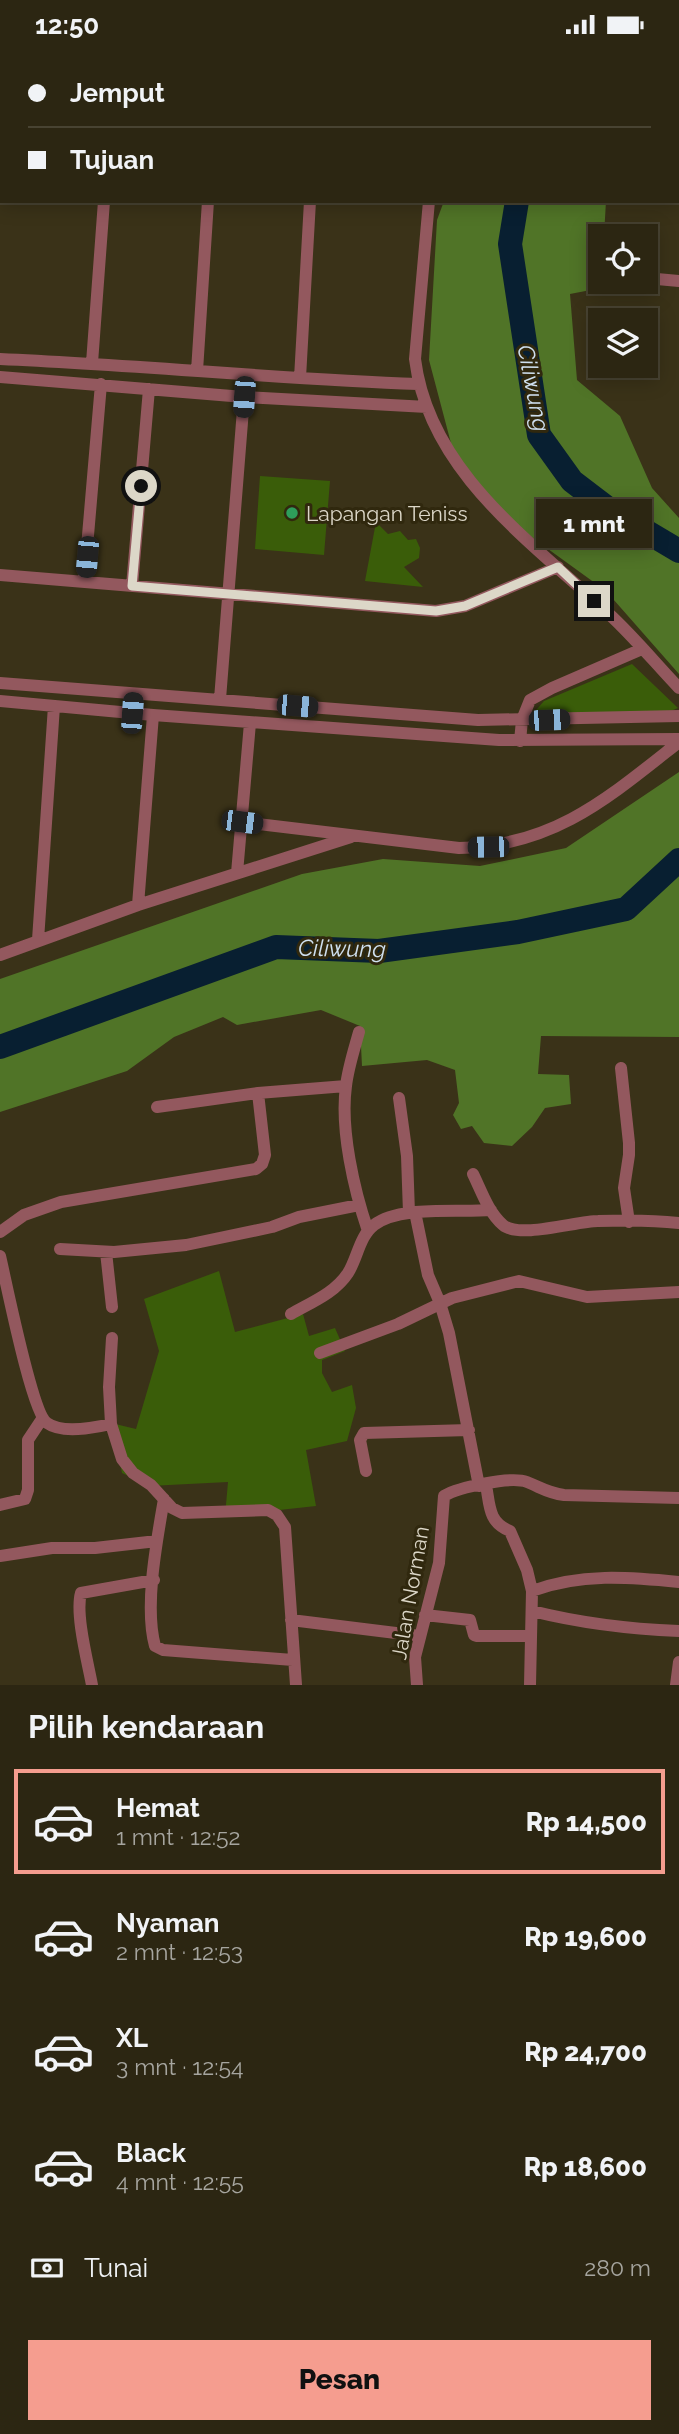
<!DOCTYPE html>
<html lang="id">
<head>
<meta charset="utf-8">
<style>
	body { margin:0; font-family:Raleway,sans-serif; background:#383220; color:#f1f3f6; height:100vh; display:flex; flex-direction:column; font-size:26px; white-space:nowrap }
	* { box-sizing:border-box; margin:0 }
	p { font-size:23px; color:#a6a59f }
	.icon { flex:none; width:38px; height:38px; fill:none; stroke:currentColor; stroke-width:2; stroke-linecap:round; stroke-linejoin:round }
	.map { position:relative; height:1636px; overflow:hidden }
	.sheet { display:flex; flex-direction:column; background:#2c2612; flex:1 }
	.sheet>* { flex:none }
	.guide { position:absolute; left:0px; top:0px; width:679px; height:154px; box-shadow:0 4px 18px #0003,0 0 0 2px #484332; display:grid; align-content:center; height:154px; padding:0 28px; background:#2c2612 }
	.fabs { position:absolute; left:588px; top:175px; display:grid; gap:14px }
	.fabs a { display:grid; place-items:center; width:70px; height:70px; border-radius:0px; background:#2c2612; box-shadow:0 4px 18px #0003,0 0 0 2px #484332; font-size:35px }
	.end { position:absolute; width:32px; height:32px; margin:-16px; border:9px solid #dcd7c8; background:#111; box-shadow:0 0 0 4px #111 }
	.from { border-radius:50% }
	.bubble { position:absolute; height:49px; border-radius:0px; background:#2c2612; box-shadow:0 4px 18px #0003,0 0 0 2px #484332; font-size:23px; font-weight:800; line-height:49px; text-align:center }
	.car { position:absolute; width:21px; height:42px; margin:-21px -10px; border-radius:9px; box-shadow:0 0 5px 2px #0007; background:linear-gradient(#222 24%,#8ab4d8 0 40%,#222 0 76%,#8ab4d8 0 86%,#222 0) }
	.guide b { display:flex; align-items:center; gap:24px; height:66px; font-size:26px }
	.guide b+b { border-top:2px solid #484332 }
	.guide i { width:18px; height:18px; background:#f1f3f6 }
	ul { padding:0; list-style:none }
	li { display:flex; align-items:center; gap:21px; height:105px; margin:0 14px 10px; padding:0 14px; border:4px solid transparent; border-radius:0px }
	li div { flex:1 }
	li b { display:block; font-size:26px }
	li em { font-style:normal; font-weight:800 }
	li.on { border-color:#f59d8f }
	li>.icon { width:63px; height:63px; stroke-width:1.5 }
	h2 { padding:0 28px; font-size:32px; line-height:84px }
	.pay { display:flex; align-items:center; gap:18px; height:77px; padding:0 28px; font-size:26px }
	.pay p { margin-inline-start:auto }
	.cta { display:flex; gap:14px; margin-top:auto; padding:14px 28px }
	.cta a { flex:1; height:80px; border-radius:0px; background:#f59d8f; color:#111; font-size:28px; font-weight:800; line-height:80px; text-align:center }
	.status { display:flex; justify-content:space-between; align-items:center; height:49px; padding:0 35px; background:#2c2612; direction:ltr }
	.status svg { height:19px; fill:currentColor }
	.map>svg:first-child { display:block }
	.green { fill:#3a5d09 }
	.forest { fill:#507427 }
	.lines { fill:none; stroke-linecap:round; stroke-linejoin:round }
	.river { stroke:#081f31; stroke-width:24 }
	.minor { stroke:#93585e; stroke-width:12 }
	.route { stroke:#dcd7c8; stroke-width:9 }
	.leisure-dot { fill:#2e9e5b; stroke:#30280e; stroke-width:2.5 }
	.labels { text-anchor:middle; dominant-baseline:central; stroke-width:6; stroke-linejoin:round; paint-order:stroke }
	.poi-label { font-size:21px; fill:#dcd7c8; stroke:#30280e; text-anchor:start }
	.street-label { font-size:21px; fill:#dcd7c8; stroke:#30280e }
	.water-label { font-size:23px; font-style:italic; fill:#cfe0f0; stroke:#30280e }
</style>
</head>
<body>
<div class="status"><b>12:50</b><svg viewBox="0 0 49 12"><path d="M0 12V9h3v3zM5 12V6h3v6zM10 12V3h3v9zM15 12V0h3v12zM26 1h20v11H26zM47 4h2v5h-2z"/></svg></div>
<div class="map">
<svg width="679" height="1636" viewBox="0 0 679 1636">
	<rect width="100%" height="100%" fill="#3a3218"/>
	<path class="green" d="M260,427L330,432L324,506L255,500Z
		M376,473L388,485L400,482L408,491L416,490L420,499L419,509L404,518L423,538L365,532Z
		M632,615L678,659L666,664L529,669L544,652Z
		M219,1222L235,1283L303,1265L309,1287L335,1279L345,1302L322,1311V1324L332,1343L352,1336L356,1359L347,1392L306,1401L316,1457L225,1467L228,1433L149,1437L122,1424L111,1374L136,1380L159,1302L144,1250Z"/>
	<path class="forest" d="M499,0H636L498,2Z
		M444,152H606L604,187H600L601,239L570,245L577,331L620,367L652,439L679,469V625L606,542L493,460L452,398L429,311L437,171Z
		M679,723V988L541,987L538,1025L569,1026L571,1055L545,1059L532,1078L512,1097L484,1094L472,1077L461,1080L453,1066L459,1054L455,1021L427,1011L362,1017L360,977L321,961L237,976L223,968L174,988L127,1022L0,1063V930L302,825L383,810L480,817L566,799Z"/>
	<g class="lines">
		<path class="river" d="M558,2V0
			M517,152L510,195L539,386L572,432L610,461L679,502
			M0,998L276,898L379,902L518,883L626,860L679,811"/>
		<path class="minor" d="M114,2L115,0
			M218,2V0
			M321,2V0
			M443,2V0
			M480,2V0
			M429,152L415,310C429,423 532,493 609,565C634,588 656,615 679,639
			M646,229L679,232
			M0,310C140,316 279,330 418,335
			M92,314L104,152
			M197,322L208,152
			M0,328L244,348L427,358
			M300,329L310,152
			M0,526L436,562L465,557L558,518
			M84,533L101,335
			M132,537L149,340
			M0,634L478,671L679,667
			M220,650L244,348
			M0,652L153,666L499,691L679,690
			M520,692L522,671L530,651L552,639L642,600
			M242,773L459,799C554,797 608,749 679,693
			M237,824L250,674
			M138,856L153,666
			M38,891L54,657
			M0,906L138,856L351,788
			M359,983C354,1001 348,1019 346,1037C340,1080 354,1141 368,1182
			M621,1019L629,1094V1106L624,1139L629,1173
			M399,1049L407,1107L409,1164
			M157,1058L258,1044L346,1037
			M473,1125C481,1141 488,1163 503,1176C519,1190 577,1172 598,1172C625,1171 653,1171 679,1174
			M415,1163L428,1226L440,1254L449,1284L479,1437
			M0,1183L24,1166L61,1153L256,1120L262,1115L265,1106L258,1044
			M60,1200L114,1203L186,1196L272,1178L299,1168L359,1156
			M106,1203L112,1258
			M0,1207C6,1232 32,1364 47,1374C62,1385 93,1379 111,1375L122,1410L133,1424L151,1436L172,1459L182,1464L268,1461L277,1466L285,1478L296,1636
			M291,1265C312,1253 335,1244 348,1224C357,1210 360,1186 374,1176C400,1156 458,1164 491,1161
			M320,1304L398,1275L452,1249L519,1232L587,1248L679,1243
			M111,1375L109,1338L112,1289
			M366,1422L360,1391L364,1384L469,1381
			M486,1436C490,1457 488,1473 510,1482L527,1521L532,1542L530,1636
			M164,1450C157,1491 144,1557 155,1597L163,1601L293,1611
			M0,1456L25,1450L28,1441V1391L42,1370
			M0,1507L52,1499H95L157,1492
			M532,1542C580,1524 629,1528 679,1533
			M532,1562C580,1574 629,1580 679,1582
			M425,1566L470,1571L474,1586L477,1587H531
			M291,1571L420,1587
			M92,1636C88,1614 75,1565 81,1544L154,1531
			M417,1636L415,1608L439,1514L444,1447C459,1438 511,1427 527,1433C542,1439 548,1444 564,1446L679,1449
			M676,1636L679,1613"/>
	</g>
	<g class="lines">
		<path class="route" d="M141,437L132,537L436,562L465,557L558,518L594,552"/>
	</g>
	<circle class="leisure-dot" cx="292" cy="464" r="7"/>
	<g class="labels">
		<g class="poi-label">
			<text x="306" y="464">Lapangan Teniss</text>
		</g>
		<g class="street-label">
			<text transform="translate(410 1544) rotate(-80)">Jalan Norman</text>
		</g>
		<g class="water-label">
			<text transform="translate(534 339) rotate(79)">Ciliwung</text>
			<text transform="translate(342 899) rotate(1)">Ciliwung</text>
		</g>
	</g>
</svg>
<div class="fabs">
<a><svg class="icon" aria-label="locate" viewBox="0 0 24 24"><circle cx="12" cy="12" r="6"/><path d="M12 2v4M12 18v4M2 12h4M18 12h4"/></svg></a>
<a><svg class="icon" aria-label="layers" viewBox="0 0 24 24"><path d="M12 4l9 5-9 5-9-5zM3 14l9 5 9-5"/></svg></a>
</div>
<i class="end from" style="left:141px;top:437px"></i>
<i class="end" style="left:594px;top:552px"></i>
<div class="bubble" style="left:536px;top:450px;width:116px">1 mnt</div>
<i class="car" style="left:244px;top:348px;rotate:184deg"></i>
<i class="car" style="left:87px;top:508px;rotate:185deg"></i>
<i class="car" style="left:297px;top:657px;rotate:95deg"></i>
<i class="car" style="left:132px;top:664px;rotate:4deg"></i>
<i class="car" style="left:549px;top:671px;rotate:88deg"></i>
<i class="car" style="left:242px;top:773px;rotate:97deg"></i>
<i class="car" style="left:488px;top:798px;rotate:269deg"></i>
<div class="guide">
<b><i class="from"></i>Jemput</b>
<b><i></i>Tujuan</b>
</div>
</div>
<section class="sheet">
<h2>Pilih kendaraan</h2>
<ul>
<li class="on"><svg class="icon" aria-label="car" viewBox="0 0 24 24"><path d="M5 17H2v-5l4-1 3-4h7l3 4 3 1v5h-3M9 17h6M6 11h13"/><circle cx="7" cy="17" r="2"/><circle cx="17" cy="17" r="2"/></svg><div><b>Hemat</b><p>1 mnt · 12:52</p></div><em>Rp 14,500</em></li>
<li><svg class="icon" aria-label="car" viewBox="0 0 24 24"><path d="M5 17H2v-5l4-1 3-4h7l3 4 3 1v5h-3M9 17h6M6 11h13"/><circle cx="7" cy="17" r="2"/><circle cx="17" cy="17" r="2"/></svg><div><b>Nyaman</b><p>2 mnt · 12:53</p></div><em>Rp 19,600</em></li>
<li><svg class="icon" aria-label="car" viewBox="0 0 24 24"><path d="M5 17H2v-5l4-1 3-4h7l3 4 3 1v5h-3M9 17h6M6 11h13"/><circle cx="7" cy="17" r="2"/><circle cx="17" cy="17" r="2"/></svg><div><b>XL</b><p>3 mnt · 12:54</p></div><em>Rp 24,700</em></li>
<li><svg class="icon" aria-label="car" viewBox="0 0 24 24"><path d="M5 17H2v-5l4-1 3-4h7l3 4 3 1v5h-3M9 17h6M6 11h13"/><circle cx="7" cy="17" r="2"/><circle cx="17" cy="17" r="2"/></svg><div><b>Black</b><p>4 mnt · 12:55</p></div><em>Rp 18,600</em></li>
</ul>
<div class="pay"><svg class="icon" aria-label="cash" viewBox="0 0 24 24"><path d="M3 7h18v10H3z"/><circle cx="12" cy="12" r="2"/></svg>Tunai<p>280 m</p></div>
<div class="cta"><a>Pesan</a></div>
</section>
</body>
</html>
